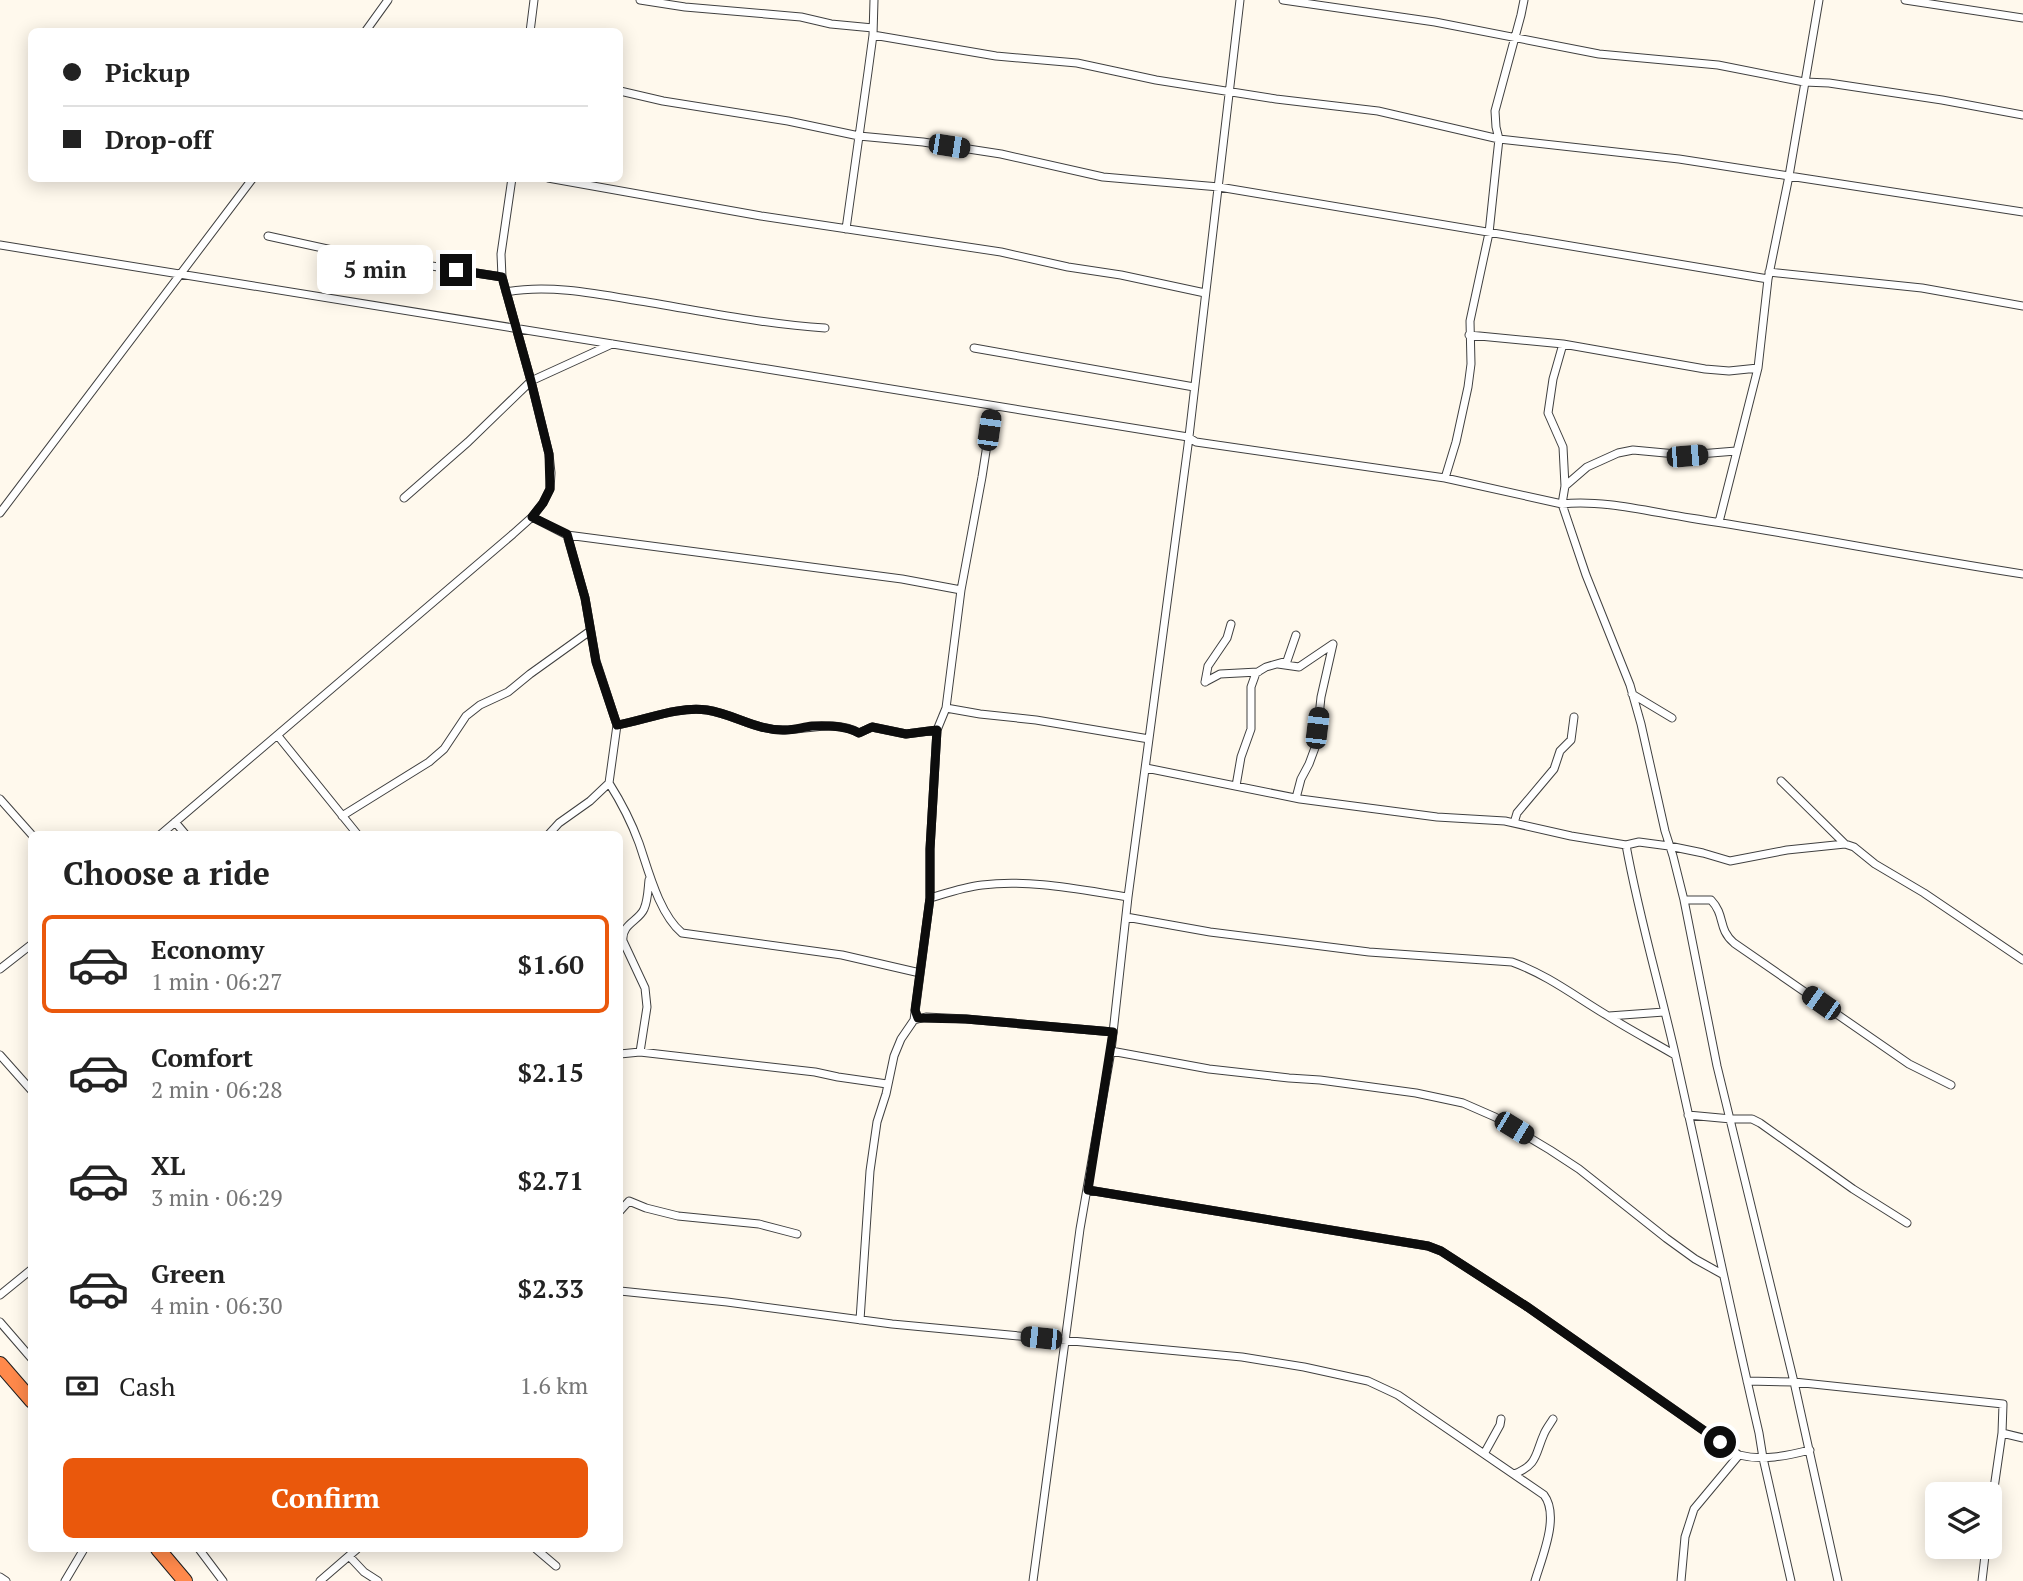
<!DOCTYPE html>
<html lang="en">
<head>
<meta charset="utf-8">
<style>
	body { margin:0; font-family:"PT Serif",serif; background:#f2f2f2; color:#222; height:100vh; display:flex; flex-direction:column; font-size:26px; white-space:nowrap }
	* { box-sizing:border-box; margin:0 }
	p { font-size:23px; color:#767676 }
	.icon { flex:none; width:38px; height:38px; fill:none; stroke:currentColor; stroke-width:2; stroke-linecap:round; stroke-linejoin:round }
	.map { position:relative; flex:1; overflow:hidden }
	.panel { position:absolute; left:28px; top:831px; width:595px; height:721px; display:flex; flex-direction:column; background:#fff; border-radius:10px; box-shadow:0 4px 18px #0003 }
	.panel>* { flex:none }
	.hud { position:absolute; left:28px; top:28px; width:595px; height:154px; border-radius:10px; box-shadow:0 4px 18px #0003; display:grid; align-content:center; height:154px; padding:0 35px; background:#fff }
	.buttons { position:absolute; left:1925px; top:1482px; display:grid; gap:14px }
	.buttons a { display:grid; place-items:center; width:77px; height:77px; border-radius:10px; background:#fff; box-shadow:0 4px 18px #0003; font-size:35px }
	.end { position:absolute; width:32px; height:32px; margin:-16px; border:9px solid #0d0d0d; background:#fff; box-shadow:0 0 0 4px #fff }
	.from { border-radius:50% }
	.bubble { position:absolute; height:49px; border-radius:10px; background:#fff; box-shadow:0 4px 18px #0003; font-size:23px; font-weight:600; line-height:49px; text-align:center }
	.car { position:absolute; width:21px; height:42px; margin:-21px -10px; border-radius:9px; box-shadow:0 0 5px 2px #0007; background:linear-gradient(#222 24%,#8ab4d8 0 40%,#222 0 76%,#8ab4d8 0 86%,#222 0) }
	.hud b { display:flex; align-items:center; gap:24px; height:66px; font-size:26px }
	.hud b+b { border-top:2px solid #e0e0e0 }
	.hud i { width:18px; height:18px; background:#222 }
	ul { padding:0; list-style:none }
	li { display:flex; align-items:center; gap:21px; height:98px; margin:0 14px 10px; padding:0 21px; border:4px solid transparent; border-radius:10px }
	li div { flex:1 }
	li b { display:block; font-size:26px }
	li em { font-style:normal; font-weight:600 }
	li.active { border-color:#ea580c }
	li>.icon { width:63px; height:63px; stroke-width:1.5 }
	h2 { padding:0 35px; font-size:32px; line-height:84px }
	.pay { display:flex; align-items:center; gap:18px; height:77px; padding:0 35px; font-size:26px }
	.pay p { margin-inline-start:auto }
	.primary-button { display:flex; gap:14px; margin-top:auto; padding:14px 35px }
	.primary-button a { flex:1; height:80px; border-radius:10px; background:#ea580c; color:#fff; font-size:28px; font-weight:600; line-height:80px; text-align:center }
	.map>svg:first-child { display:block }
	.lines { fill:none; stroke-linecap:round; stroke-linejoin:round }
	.street-casing { stroke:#404040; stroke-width:9 }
	.highway-casing { stroke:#1e1e1e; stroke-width:16 }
	.street { stroke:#fff; stroke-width:7 }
	.highway { stroke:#ff894b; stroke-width:14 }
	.route { stroke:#0d0d0d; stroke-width:9 }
</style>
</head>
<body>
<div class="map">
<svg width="2023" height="1581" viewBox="0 0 2023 1581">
	<rect width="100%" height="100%" fill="#fff9ed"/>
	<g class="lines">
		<g class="street-casing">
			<path id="street" d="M640,0L685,7L801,17L831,24L873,28
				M1283,0L1435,22L1599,54L1718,65L1804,82L1829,83L1942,100L2023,115
				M1905,0L2023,18
				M365,32L388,0
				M530,32L534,0
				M873,35L996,56L1077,63L1156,80L1276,99L1378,111L1499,139L1679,159L1789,176L1819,0
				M620,91L663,101L788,121L859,136L923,142L1001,154L1103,177L1219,187L1768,279
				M548,178L761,216L1001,252L1068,267L1121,275L1205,293
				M846,229L868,72L873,35L874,0
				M268,236L332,250L358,252L387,259L502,277
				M0,245L1188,437L1196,442L1445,478L1562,504C1600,499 1651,512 1690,518C1801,535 1912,557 2023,574
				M1769,272L1922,288L2023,306
				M506,292C546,284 594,293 634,300C697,310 761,324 825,328
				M1469,335L1563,344L1705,369L1729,371L1758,368L1719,522
				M1563,344L1553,379L1548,413L1563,447L1565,486L1562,504L1586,575L1630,685L1641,724L1665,831L1673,856L1684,900L1717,1066L1794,1382L1838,1581
				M974,348L1194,387
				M1758,368L1768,279L1789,176L2023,212
				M1445,478L1456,442L1468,387L1471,364L1470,321L1489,233L1497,157L1499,139L1496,127L1495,111L1521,15L1524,0
				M1565,486L1587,467L1618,453L1633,450L1687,455L1736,451
				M404,498L468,442L531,381L612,344
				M0,513L253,178
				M532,517L567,535L902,579L961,590L982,477L993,406
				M1278,664L1299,667L1333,644L1321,697L1316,745L1309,764L1301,779L1296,798
				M1205,682L1208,666L1227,638L1231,624
				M1205,682L1220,674L1258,672
				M1632,694L1672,718
				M946,708L980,714L1036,720L1149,739
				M617,725C646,720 677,706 707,710C734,714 757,731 785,730C809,729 837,720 859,733L872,727L906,734L937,730
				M278,736L358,835
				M1146,768L1300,799L1437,817L1505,821L1571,836L1626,845C1639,917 1660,987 1676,1058C1704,1183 1730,1308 1759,1433L1763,1458L1791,1581
				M1781,781L1845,844
				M609,783C621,802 631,821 639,843C648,869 659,914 682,933L842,955L920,973
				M1236,786L1241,757L1251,729V687L1256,673L1266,667L1287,661L1296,635
				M0,799L32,835
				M342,816L429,762L444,749L466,716L480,705L508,692L530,674L590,631
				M175,822L186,835
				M1514,823L1517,813L1554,769L1560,751L1571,740L1574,717
				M160,835L513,534L532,517L543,503L550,489L551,473L549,454L531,381L502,277L501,254L512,178
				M548,835L559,823L590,801L609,783L617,725L596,661L585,598L567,535
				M1626,845L1639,842L1669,846L1703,853L1730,861L1787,850L1845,844L1854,847L1875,864L1924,893L2023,960
				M930,898C947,893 964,887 982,885C1031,879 1081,890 1128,897
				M1684,900H1711C1726,916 1717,928 1734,943L1909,1064L1951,1085
				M1126,917L1210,932L1369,952L1512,962C1548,975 1576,997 1608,1016C1630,1030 1653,1042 1675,1055
				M0,969L32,944
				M1609,1016L1664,1012
				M914,1020L926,1017L966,1019L1113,1032
				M1111,1051L1209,1069L1289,1078L1320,1080L1416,1093L1463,1103L1495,1117L1550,1150L1579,1169L1666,1238L1695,1259L1722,1274
				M640,1052L647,1007L645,988L623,941C621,924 639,921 644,909C648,900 648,889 649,880
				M620,1054L640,1052L815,1072L838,1077L887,1084
				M0,1055L32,1091
				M1688,1115L1731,1119H1752L1760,1123L1853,1189L1907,1223
				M1088,1190L1428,1246L1441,1251L1526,1306L1739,1455C1763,1461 1786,1456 1810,1450
				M620,1211L629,1201L646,1208L678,1216L759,1224L797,1234
				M620,1291L727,1302L892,1324L1242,1357L1304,1367L1368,1381L1398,1395L1544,1495C1560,1516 1542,1557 1535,1581
				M0,1295L32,1269
				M860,1320L870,1171L877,1122L886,1094L894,1056L901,1039L914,1020L930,898V849L937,730L946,708L961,590
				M0,1322L32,1359
				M1747,1381L1794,1382L2003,1404L2002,1433L1990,1516
				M2002,1433L2023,1438
				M1484,1454L1500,1425L1501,1419
				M1514,1474C1538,1465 1535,1454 1544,1434C1546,1429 1550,1424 1553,1419
				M199,1549L223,1581
				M536,1549L556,1566
				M349,1556L364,1572L378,1581
				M0,1577L6,1581
				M65,1581L84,1549
				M320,1581L357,1549
				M1033,1581L1080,1229L1111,1051L1128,897L1188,445L1240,0
				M1681,1581L1685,1537L1694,1509L1739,1455
				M1982,1581L1986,1547"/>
		</g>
		<g class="highway-casing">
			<path id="highway" d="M0,1364L32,1401
				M158,1549L185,1581"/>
		</g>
		<use href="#street" class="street"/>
		<use href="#highway" class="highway"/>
	</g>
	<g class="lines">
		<path class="route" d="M456,270L502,277L531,381L549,454L550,489L543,503L532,517L567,534L585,598L596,662L617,725C646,720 677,706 707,710C734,714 757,731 785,730C794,730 803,727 812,726C826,725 847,726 859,733L872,727L906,734L937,730L930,849V898L915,1010L918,1018L966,1019L1113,1032L1088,1190L1428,1246L1441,1251L1526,1306L1720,1442"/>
	</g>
</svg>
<div class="buttons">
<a><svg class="icon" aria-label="layers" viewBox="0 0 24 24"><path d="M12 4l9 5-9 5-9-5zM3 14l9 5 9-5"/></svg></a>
</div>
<i class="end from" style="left:1720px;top:1442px"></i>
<i class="end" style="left:456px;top:270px"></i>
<div class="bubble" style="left:317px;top:245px;width:116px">5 min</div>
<i class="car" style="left:949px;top:146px;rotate:99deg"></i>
<i class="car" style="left:989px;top:430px;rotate:8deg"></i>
<i class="car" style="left:1687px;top:456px;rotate:85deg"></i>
<i class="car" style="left:1317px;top:728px;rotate:7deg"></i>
<i class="car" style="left:1821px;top:1003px;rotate:305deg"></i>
<i class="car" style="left:1514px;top:1128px;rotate:121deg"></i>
<i class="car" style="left:1041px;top:1338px;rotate:276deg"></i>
<div class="hud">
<b><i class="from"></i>Pickup</b>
<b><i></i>Drop-off</b>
</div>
<section class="panel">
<h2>Choose a ride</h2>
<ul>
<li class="active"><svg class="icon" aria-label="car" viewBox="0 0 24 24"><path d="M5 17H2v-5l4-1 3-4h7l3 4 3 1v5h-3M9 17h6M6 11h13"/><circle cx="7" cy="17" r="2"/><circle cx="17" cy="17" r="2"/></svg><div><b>Economy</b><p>1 min · 06:27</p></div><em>$1.60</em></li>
<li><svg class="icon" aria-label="car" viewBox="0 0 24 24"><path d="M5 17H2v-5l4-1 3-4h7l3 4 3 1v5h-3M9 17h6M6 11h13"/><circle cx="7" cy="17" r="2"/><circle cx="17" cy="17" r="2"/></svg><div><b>Comfort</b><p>2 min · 06:28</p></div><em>$2.15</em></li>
<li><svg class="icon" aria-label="car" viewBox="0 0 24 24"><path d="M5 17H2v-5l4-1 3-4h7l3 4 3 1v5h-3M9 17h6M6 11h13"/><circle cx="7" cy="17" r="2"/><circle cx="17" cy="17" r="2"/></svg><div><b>XL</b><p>3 min · 06:29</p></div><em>$2.71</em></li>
<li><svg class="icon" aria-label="car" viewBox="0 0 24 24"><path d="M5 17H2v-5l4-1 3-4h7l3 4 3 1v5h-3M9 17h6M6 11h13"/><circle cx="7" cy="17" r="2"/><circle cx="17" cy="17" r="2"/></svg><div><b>Green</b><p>4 min · 06:30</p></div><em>$2.33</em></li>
</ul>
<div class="pay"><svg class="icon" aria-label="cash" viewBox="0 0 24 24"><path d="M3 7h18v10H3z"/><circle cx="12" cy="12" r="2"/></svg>Cash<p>1.6 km</p></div>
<div class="primary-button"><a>Confirm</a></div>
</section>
</div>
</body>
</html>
